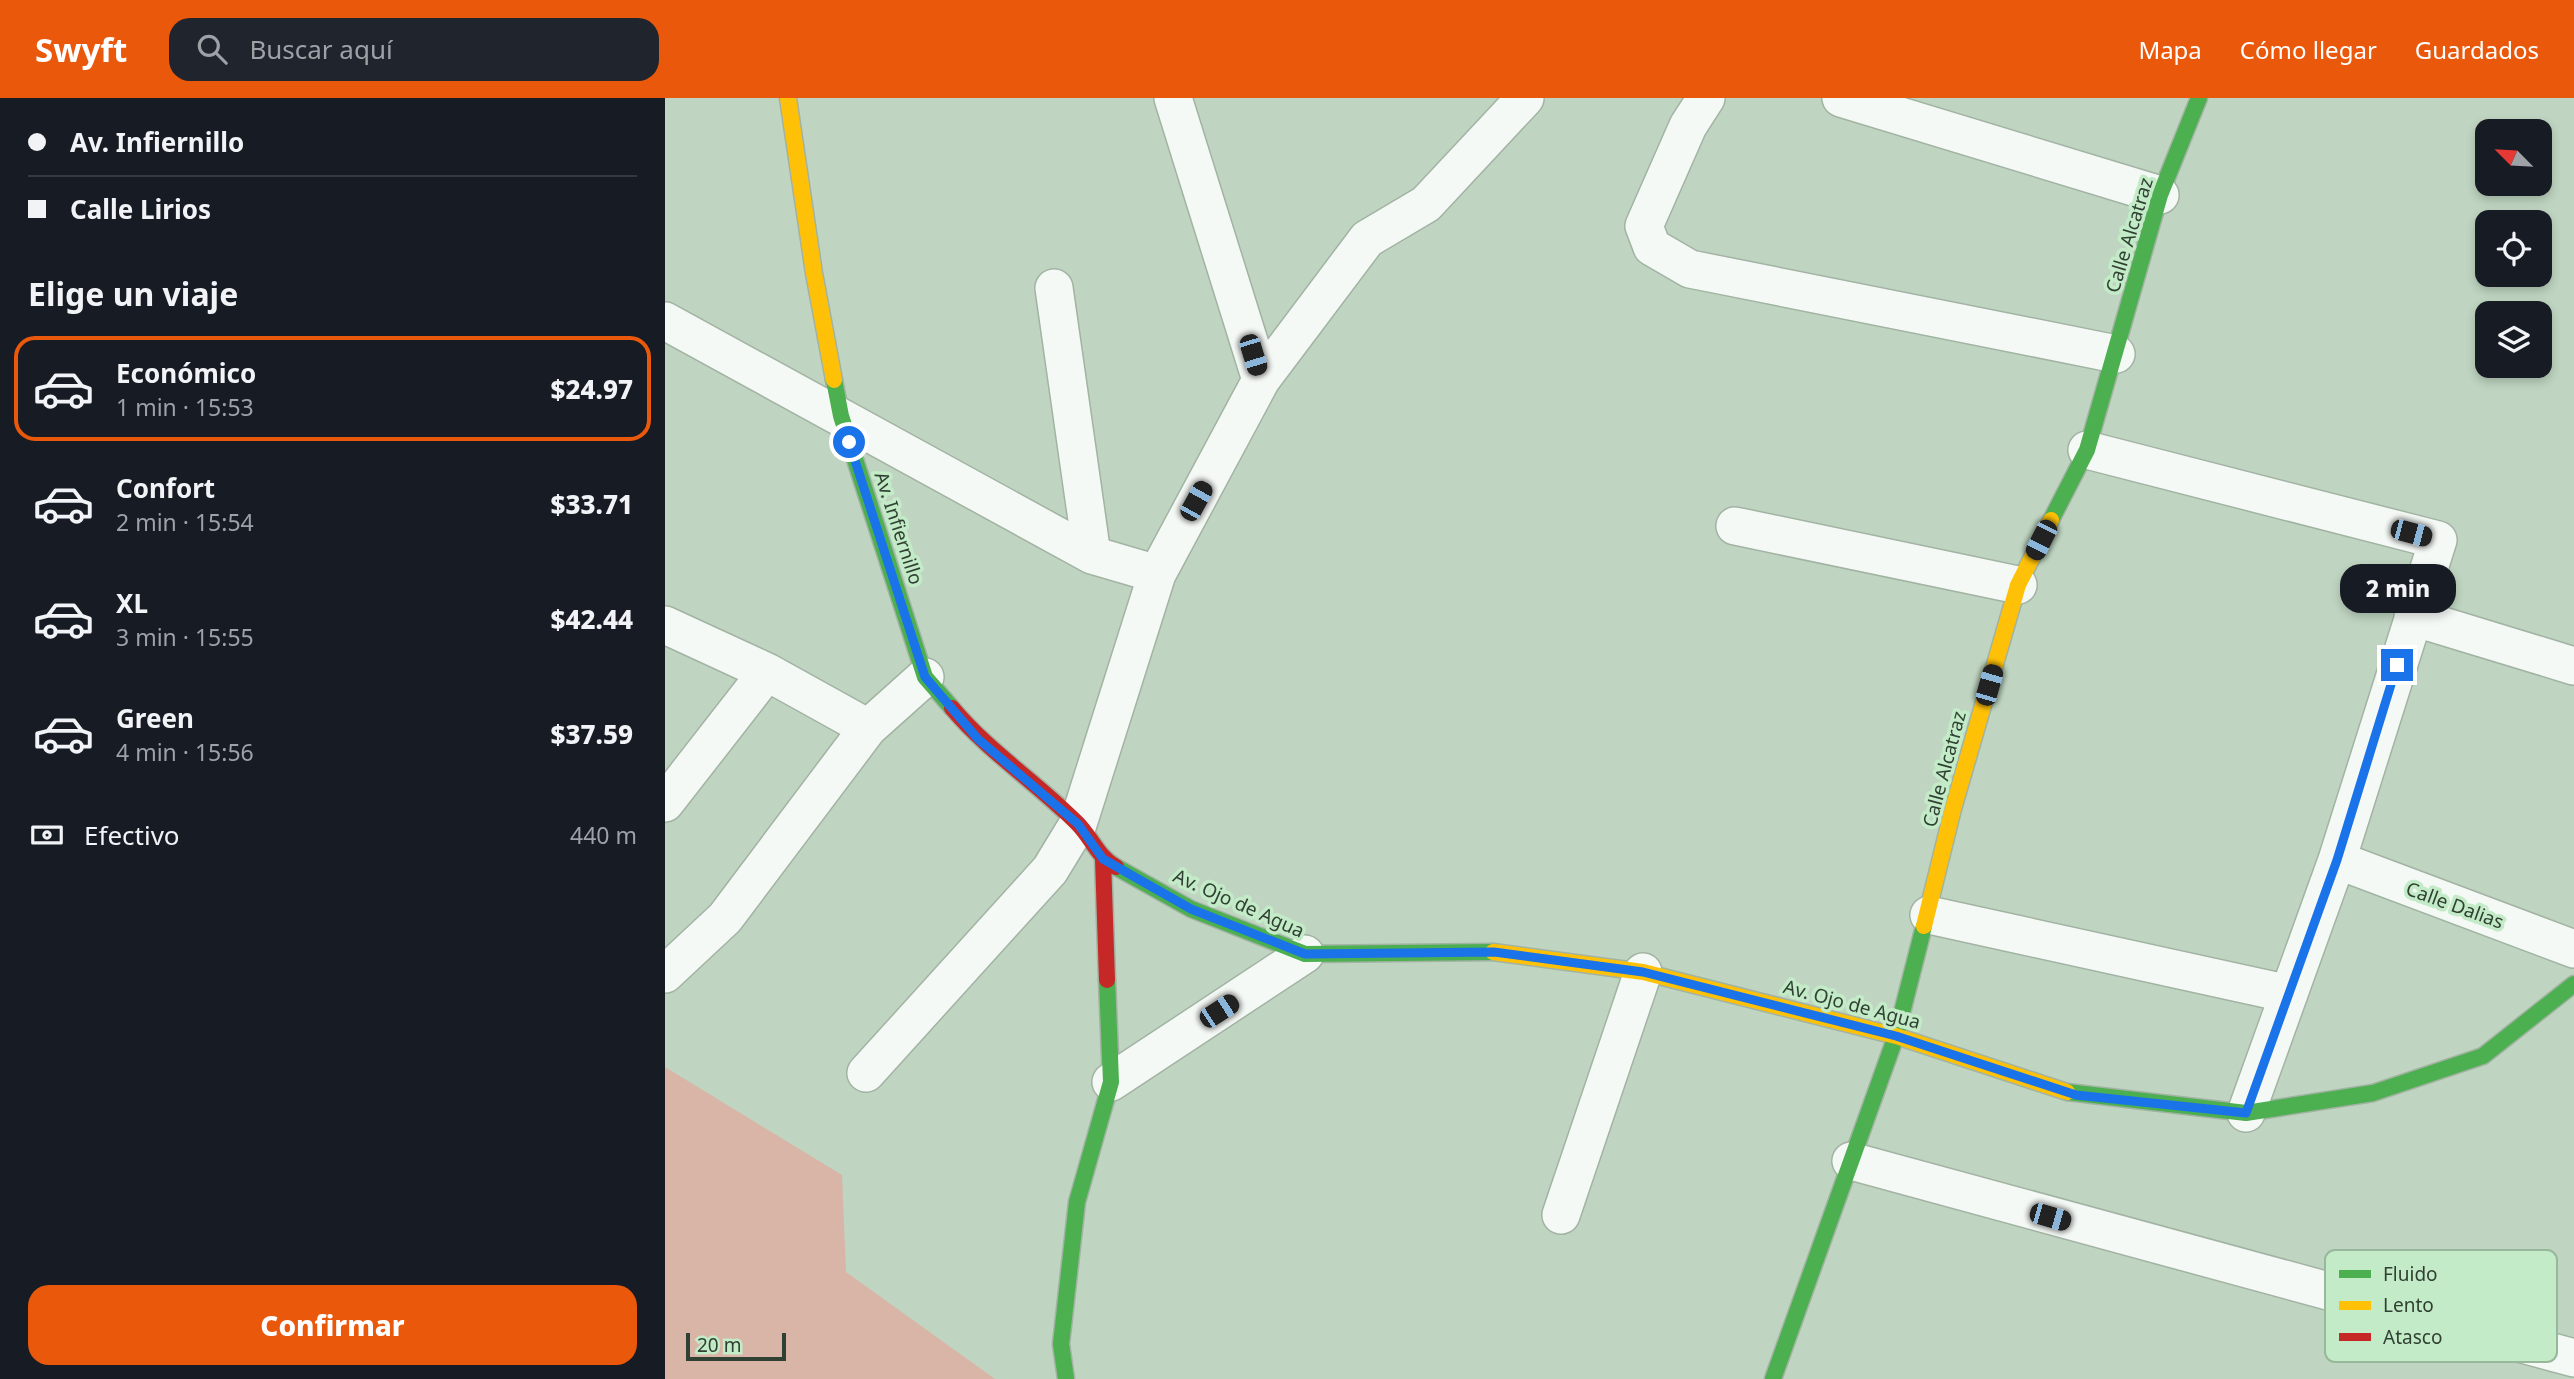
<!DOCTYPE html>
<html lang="es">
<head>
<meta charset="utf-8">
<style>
	body { margin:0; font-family:"Noto Sans",sans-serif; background:#20242c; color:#f1f3f6; height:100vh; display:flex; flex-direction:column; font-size:26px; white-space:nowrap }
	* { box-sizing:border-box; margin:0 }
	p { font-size:23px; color:#9ea1a6 }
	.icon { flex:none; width:38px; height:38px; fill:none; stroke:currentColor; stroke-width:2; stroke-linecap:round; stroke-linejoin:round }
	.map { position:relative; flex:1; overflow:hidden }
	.sheet { display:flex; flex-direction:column; background:#171b24; width:665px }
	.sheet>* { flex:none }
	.banner { display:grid; align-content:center; height:154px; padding:0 28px; background:#171b24 }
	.needle { width:46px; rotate:294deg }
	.controls { position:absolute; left:1810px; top:21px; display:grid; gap:14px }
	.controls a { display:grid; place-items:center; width:77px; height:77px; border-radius:14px; background:#171b24; box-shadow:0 4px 10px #0003; font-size:35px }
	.scale { position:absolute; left:21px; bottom:18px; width:100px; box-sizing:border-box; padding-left:7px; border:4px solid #304032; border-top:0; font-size:19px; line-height:24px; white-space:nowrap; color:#304032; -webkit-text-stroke:5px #c3ebc7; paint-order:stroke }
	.end { position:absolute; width:32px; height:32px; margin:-16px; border:9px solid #1a73e8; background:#fff; box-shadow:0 0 0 4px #fff }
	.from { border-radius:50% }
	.bubble { position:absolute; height:49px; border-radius:21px; background:#171b24; box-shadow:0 4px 10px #0003; font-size:23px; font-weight:800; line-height:49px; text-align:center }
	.car { position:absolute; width:21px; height:42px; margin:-21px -10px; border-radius:9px; box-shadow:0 0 5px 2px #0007; background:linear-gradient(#222 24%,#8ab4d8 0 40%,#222 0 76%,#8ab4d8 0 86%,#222 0) }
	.banner b { display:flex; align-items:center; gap:24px; height:66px; font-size:26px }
	.banner b+b { border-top:2px solid #363941 }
	.banner i { width:18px; height:18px; background:#f1f3f6 }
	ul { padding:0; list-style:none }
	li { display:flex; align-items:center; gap:21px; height:105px; margin:0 14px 10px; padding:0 14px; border:4px solid transparent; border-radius:21px }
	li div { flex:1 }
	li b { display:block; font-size:26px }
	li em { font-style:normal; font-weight:800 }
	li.active { border-color:#ea580c }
	li>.icon { width:63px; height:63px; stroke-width:1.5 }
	h2 { padding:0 28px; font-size:32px; line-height:84px }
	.pay { display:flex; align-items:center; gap:18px; height:77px; padding:0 28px; font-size:26px }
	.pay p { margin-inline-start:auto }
	.primary-button { display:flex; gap:14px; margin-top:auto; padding:14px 28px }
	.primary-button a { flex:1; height:80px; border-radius:21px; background:#ea580c; color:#fff; font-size:28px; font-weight:800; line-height:80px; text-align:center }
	header { display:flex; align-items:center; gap:42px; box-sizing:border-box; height:98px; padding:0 35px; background:#ea580c; color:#fff }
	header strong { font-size:33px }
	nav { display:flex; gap:38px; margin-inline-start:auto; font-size:24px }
	.search { width:490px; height:63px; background:#20242c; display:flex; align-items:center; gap:18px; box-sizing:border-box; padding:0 24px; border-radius:21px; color:#9ea1a6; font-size:26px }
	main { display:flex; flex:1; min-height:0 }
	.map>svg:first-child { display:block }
	.green { fill:#d8b5a6 }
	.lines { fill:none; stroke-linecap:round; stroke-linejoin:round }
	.street-casing { stroke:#a2b3a3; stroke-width:40 }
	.fast-casing { stroke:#a2b3a3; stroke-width:19 }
	.slow-casing { stroke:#a2b3a3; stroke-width:19 }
	.jam-casing { stroke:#a2b3a3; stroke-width:19 }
	.street { stroke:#f5f9f6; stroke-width:37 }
	.fast { stroke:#4caf50; stroke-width:16 }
	.slow { stroke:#ffc107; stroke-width:16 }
	.jam { stroke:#c62828; stroke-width:16 }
	.route { stroke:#1a73e8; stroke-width:9 }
	.labels { text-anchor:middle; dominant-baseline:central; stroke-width:7; stroke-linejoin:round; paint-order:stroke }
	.street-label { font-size:19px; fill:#304032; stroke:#c3ebc7 }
	.key { fill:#c3ebc7; stroke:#97b89a; stroke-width:2 }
	.key-label { font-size:19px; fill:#304032 }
</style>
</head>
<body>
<header>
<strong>Swyft</strong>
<div class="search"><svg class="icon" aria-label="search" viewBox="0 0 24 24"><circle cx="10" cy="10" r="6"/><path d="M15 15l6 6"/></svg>Buscar aquí</div>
<nav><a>Mapa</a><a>Cómo llegar</a><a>Guardados</a></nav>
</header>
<main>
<section class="sheet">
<div class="banner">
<b><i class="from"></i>Av. Infiernillo</b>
<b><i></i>Calle Lirios</b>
</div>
<h2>Elige un viaje</h2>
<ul>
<li class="active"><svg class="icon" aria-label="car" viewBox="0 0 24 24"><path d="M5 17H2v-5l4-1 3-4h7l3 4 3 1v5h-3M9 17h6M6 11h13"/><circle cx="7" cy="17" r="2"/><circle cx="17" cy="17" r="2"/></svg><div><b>Económico</b><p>1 min · 15:53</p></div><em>$24.97</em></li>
<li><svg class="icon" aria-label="car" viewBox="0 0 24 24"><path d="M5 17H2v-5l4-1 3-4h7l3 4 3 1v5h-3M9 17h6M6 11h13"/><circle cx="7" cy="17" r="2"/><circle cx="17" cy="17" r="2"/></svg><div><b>Confort</b><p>2 min · 15:54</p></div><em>$33.71</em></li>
<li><svg class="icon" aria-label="car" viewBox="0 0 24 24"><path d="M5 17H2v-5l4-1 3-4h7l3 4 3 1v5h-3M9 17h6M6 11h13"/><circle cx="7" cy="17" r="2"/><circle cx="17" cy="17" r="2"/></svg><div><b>XL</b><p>3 min · 15:55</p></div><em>$42.44</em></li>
<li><svg class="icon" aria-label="car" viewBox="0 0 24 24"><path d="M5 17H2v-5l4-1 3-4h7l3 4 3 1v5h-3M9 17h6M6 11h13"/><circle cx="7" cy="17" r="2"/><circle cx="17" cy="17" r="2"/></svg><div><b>Green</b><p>4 min · 15:56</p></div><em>$37.59</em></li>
</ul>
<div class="pay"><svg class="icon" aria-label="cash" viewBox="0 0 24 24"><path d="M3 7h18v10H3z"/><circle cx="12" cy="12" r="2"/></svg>Efectivo<p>440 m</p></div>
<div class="primary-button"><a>Confirmar</a></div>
</section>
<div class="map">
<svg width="1909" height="1281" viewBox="0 0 1909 1281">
	<rect width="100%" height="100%" fill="#bfd5c1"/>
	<path class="green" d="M0,969L177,1077L181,1174L330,1281H0Z"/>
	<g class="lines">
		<g class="street-casing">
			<path id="street" d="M508,0L596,282
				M1041,0L1023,28L979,128L987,149L1025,171L1451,256
				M1176,0L1495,97
				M389,190L427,457
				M0,223L427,457L492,476
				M1422,352L1773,442L1672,762L1581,1015
				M1070,428L1353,487
				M1748,519L1909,568
				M0,527L102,574L203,630L260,579
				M0,705L102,574
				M1672,762L1909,851
				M1264,817L1624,896
				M0,876L60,820L203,630
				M201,975L385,772L413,726L492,476L596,282L702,141L761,106L860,0
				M446,984L640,856
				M1186,1063L1909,1260
				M896,1117L978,874"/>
		</g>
		<g class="fast-casing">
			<path id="fast" d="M169,282L176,318L260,579L287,610
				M1386,422L1422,352L1495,97L1534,0
				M451,769L526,811L640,856L828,854
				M1402,994L1581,1015L1708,995L1818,958L1909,886
				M401,1281L396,1246L412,1104L446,984L442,882
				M1108,1281L1231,938L1259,828"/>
		</g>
		<g class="slow-casing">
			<path id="slow" d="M123,0L149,175L169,282
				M1259,828L1288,711L1353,487L1386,422
				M828,854L978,874L1231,938L1402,994"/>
		</g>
		<g class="jam-casing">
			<path id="jam" d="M287,610C324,654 371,684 412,725C427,740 432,758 451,769
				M438,761L442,882"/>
		</g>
		<use href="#street" class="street"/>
		<use href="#fast" class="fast"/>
		<use href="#slow" class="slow"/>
		<use href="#jam" class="jam"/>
	</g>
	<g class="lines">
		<path class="route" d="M184,344L260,579L313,641L413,726L438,761L526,811L640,856L829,854L978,874L1231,938L1411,997L1581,1015L1672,762L1732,567"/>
	</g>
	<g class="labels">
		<g class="street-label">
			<text transform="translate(1464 137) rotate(-73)">Calle Alcatraz</text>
			<text transform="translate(234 430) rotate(72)">Av. Infiernillo</text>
			<text transform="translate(1279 671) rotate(-75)">Calle Alcatraz</text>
			<text transform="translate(574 805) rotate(24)">Av. Ojo de Agua</text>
			<text transform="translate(1790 807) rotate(20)">Calle Dalias</text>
			<text transform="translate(1187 906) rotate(15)">Av. Ojo de Agua</text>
		</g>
	</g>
	<rect x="1660" y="1152" width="232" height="112" rx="10" class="key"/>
	<rect x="1674" y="1172" width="32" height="8" fill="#4caf50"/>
	<rect x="1674" y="1203" width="32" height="9" fill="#ffc107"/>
	<rect x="1674" y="1235" width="32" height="8" fill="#c62828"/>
	<g class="key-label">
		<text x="1718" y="1183">Fluido</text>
		<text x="1718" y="1214">Lento</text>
		<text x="1718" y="1246">Atasco</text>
	</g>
</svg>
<div class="controls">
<a><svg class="needle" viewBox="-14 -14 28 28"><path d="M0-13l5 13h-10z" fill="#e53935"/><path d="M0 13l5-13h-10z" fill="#9ea1a6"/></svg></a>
<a><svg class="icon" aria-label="locate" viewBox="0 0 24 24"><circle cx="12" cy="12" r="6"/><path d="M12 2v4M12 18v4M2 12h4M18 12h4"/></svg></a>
<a><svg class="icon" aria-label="layers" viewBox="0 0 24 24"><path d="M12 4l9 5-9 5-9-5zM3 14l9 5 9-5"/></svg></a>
</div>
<div class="scale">20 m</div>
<i class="end from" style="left:184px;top:344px"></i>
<i class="end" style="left:1732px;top:567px"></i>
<div class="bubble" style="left:1675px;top:466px;width:116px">2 min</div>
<i class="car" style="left:588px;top:257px;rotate:163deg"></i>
<i class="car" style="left:531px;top:403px;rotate:29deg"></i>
<i class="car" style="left:1746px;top:435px;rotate:105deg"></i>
<i class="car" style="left:1376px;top:442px;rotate:207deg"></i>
<i class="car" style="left:1324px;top:587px;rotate:16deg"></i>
<i class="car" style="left:554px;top:913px;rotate:57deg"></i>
<i class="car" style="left:1385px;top:1119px;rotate:106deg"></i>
</div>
</main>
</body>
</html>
